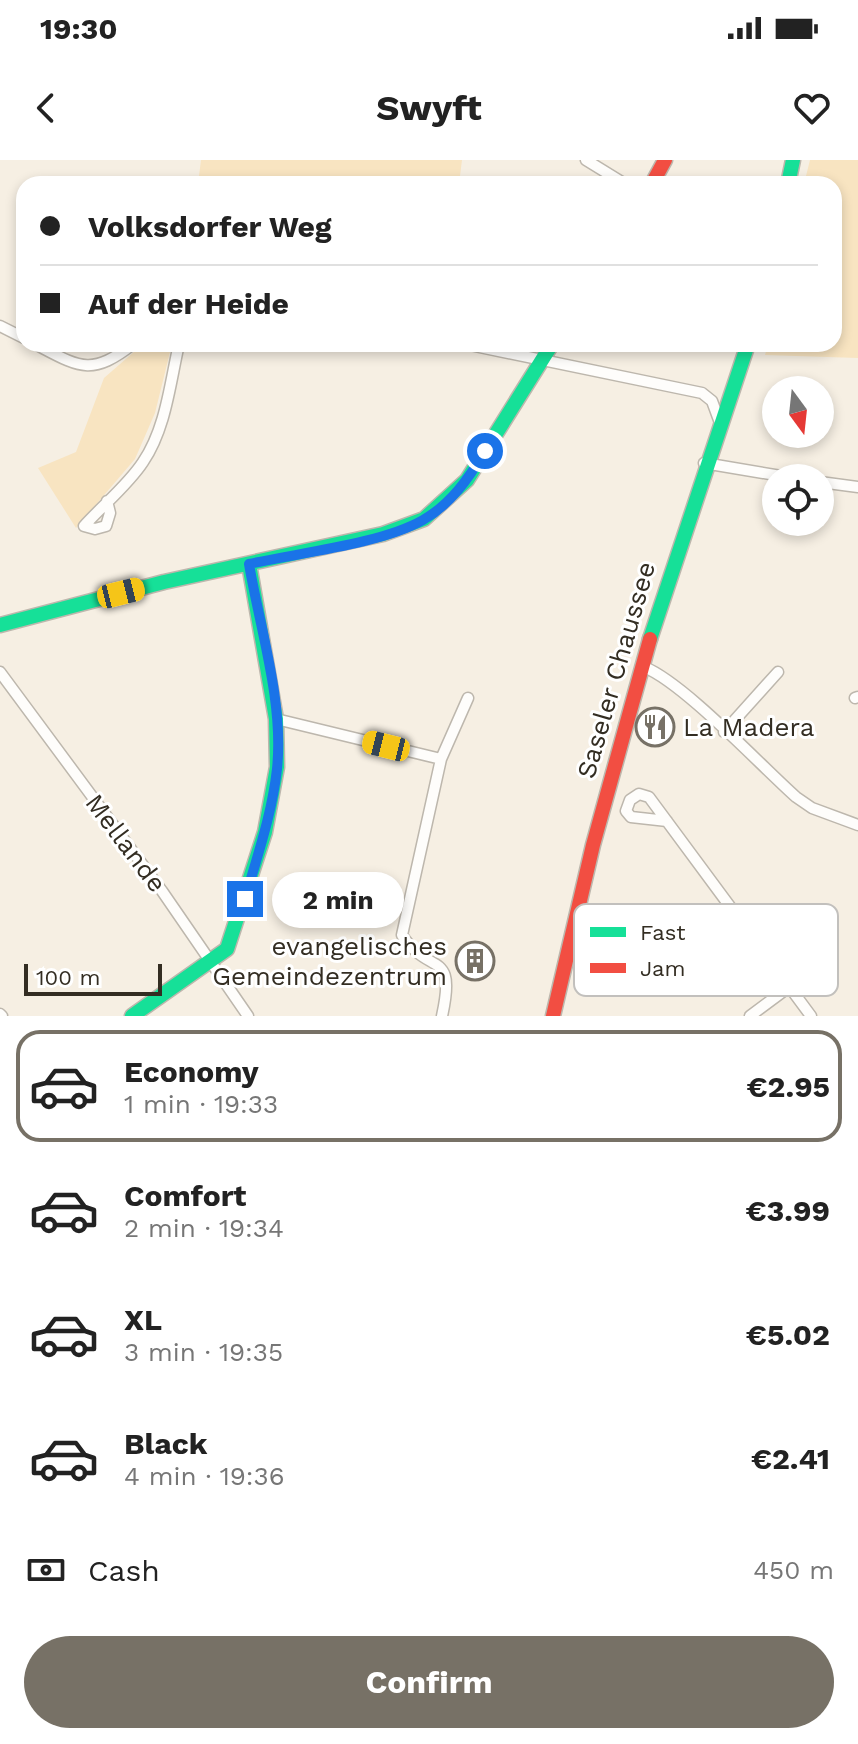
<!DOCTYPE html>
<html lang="en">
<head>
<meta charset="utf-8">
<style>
	body { margin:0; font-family:"Work Sans",sans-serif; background:#f6f6f6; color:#222; height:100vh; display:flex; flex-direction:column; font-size:30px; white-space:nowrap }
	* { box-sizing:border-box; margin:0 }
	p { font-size:26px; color:#767676 }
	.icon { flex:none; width:44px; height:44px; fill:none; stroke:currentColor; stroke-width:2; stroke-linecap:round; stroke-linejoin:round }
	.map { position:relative; height:856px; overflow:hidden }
	.panel { display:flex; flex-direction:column; background:#fff; flex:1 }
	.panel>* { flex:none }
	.guide { position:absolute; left:16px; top:16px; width:826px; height:176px; border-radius:24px; box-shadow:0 4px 12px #0003; display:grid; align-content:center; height:176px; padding:0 24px; background:#fff }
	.needle { width:52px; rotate:165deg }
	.buttons { position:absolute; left:762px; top:216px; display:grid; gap:16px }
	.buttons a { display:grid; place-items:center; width:72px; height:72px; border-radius:50%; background:#fff; box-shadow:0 4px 12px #0003; font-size:40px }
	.scale { position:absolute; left:24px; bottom:20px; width:138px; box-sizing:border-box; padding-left:8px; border:4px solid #332d22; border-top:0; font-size:22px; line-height:28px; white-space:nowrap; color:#332d22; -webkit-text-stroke:6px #fff; paint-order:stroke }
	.end { position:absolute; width:36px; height:36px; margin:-18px; border:10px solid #1a73e8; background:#fff; box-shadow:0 0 0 4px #fff }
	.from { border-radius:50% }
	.bubble { position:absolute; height:56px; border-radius:28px; background:#fff; box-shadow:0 4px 12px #0003; font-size:26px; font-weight:700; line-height:56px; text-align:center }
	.car { position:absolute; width:24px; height:48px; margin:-24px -12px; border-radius:10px; box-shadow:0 0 6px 2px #0007; background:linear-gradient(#f5c518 24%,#345 0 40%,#f5c518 0 76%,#345 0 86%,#f5c518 0) }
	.guide b { display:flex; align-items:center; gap:28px; height:76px; font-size:30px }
	.guide b+b { border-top:2px solid #e0e0e0 }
	.guide i { width:20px; height:20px; background:#222 }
	ul { padding:14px 0 0; list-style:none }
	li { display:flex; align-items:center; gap:24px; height:112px; margin:0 16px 12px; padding:0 8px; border:4px solid transparent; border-radius:24px }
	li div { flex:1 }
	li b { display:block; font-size:30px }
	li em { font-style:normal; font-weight:700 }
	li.current { border-color:#777166 }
	li>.icon { width:72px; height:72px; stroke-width:1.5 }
	.pay { display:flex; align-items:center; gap:20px; height:88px; padding:0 24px; font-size:30px }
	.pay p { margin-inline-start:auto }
	.action { display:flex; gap:16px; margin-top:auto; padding:16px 24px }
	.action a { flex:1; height:92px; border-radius:48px; background:#777166; color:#fff; font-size:32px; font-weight:700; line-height:92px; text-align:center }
	.status { display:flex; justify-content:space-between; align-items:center; height:56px; padding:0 40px; background:#fff; direction:ltr }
	.status svg { height:22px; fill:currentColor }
	header { display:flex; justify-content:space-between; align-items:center; height:104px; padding:0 24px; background:#fff; font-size:36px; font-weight:700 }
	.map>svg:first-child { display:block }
	.green { fill:#f8e4c1 }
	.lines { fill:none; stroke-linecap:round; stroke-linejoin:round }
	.street-casing { stroke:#bdb7ad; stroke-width:13 }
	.fast-casing { stroke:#bdb7ad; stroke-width:17 }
	.jam-casing { stroke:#bdb7ad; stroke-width:17 }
	.street { stroke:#fefdfb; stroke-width:10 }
	.fast { stroke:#16e098; stroke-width:14 }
	.jam { stroke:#f24e42; stroke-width:14 }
	.route { stroke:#1a73e8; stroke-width:10 }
	.labels { text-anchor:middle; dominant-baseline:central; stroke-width:6; stroke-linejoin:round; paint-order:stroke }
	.street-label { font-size:26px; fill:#332d22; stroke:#fff }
	.poi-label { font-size:26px; fill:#332d22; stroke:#fff; text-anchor:start }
	.key { fill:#fff; stroke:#c2c0bd; stroke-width:2 }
	.key-label { font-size:22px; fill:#332d22 }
</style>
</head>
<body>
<div class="status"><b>19:30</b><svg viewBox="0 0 49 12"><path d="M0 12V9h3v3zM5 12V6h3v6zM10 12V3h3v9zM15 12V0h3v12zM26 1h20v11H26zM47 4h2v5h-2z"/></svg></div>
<header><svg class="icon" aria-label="back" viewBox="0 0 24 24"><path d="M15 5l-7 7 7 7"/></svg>Swyft<svg class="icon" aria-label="heart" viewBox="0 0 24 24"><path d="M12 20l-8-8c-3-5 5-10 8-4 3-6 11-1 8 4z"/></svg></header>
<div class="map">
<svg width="858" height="856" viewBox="0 0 858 856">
	<rect width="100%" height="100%" fill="#f6efe3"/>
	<path class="green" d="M201,0H462L459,24H198Z
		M810,0H858V198L765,195L768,184H834V24H804Z
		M143,184H172L155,253L135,299L76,368L38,308L76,292L104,218Z"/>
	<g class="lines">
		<g class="street-casing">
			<path id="street" d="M586,0L625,24
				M0,166L24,178
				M35,184C79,207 91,217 133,184
				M465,184L702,233L712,241L719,260
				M704,303L793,318
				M820,322L858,327
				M107,341L110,353L106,366L95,369L84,366C103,345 128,325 143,302C166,268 170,223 179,184
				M644,507C684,523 760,605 796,637L812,648L858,665
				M0,512L162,731L248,856
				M855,538L858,537
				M276,559L441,599
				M724,572L778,512
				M667,661L631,657L626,651L630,640L639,634L649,637L811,856
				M0,854L2,856
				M442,856C457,788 429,817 402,775L441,599L468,538
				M750,856L789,827"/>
		</g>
		<g class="fast-casing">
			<path id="fast" d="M788,24L793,0
				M0,465L164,422L383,374L424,359L467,320L552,184
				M650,479L748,184
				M132,856L227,789L265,672L277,607L276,559L249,404"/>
		</g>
		<g class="jam-casing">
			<path id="jam" d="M652,24L665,0
				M553,856L593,685L650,479"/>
		</g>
		<use href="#street" class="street"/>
		<use href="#fast" class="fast"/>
		<use href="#jam" class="jam"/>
	</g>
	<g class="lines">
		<path class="route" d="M245,739C257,697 272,654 277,609C284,542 260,469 249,404C298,393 381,384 423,360C451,344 469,318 485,291"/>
	</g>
	<defs>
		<g id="restaurant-ring" transform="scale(2)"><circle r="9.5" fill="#fff" stroke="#777166" stroke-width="1.5"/><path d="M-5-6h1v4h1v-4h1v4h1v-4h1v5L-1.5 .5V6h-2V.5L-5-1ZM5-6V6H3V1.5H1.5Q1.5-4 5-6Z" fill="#777166"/></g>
		<g id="building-ring" transform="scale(2)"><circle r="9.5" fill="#fff" stroke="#777166" stroke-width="1.5"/><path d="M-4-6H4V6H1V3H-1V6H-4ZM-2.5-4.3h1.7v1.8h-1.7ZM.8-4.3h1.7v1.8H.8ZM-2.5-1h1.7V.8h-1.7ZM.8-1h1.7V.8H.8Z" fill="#777166"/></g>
	</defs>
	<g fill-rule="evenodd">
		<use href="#restaurant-ring" x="655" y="567"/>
		<use href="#building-ring" x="475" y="801"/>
	</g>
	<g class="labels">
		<g class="street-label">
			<text transform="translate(616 510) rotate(-74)">Saseler Chaussee</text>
			<text transform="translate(126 683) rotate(53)">Mellande</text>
		</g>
		<g class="poi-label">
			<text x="683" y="567">La Madera</text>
			<text x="447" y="786" text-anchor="end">evangelisches<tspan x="447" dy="30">Gemeindezentrum</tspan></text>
		</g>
	</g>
	<rect x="574" y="744" width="264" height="92" rx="12" class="key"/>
	<rect x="590" y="767" width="36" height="10" fill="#16e098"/>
	<rect x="590" y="803" width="36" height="10" fill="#f24e42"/>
	<g class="key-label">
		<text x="640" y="780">Fast</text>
		<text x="640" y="816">Jam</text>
	</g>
</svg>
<div class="buttons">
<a><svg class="needle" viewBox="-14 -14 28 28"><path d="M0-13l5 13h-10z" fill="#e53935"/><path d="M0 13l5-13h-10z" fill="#767676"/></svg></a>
<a><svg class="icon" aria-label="locate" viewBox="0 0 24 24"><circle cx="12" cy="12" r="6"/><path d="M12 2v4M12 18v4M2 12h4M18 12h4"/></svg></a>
</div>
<div class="scale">100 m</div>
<i class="end from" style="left:485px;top:291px"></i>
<i class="end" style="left:245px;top:739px"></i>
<div class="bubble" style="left:272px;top:712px;width:132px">2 min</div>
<i class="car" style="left:121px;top:433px;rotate:76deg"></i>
<i class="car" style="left:386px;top:586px;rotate:284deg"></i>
<div class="guide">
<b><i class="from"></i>Volksdorfer Weg</b>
<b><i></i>Auf der Heide</b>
</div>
</div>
<section class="panel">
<ul>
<li class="current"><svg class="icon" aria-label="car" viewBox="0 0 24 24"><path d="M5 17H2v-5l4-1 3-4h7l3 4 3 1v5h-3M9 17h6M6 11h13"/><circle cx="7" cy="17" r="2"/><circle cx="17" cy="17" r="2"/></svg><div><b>Economy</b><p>1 min · 19:33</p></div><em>€2.95</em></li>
<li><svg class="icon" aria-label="car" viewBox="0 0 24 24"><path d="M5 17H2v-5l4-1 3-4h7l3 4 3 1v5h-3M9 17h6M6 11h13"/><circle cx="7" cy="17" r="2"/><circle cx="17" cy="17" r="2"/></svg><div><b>Comfort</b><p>2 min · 19:34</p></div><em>€3.99</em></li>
<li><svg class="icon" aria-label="car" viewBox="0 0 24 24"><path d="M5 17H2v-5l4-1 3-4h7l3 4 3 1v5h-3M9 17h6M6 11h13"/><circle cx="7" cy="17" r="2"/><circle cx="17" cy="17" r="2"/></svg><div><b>XL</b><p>3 min · 19:35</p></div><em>€5.02</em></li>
<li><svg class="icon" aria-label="car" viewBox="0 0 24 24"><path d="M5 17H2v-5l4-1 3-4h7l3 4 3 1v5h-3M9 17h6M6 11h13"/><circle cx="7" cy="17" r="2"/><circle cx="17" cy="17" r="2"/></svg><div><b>Black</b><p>4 min · 19:36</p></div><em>€2.41</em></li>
</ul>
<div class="pay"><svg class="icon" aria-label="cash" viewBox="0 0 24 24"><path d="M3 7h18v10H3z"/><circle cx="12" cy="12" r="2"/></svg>Cash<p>450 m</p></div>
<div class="action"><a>Confirm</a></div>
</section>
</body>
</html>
